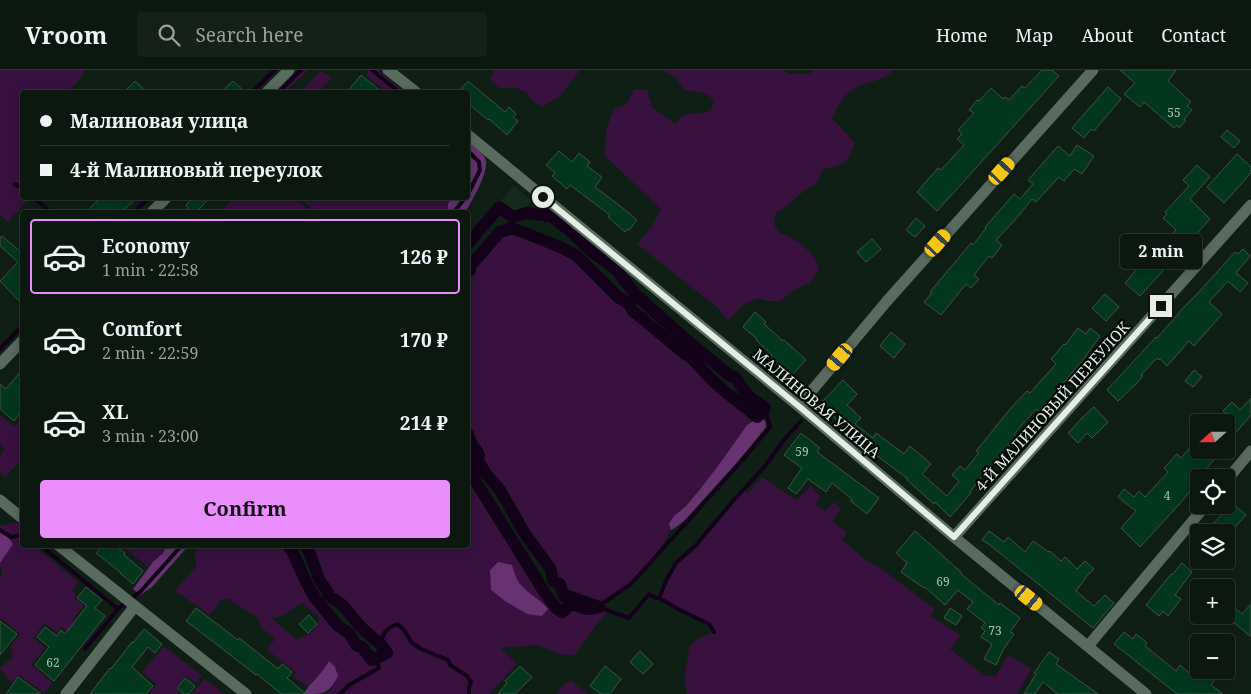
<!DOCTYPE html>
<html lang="en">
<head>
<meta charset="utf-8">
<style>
	body { margin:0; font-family:"Noto Serif",serif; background:#152019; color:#f1f3f6; height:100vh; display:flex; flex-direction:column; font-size:19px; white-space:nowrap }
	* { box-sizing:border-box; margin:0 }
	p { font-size:16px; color:#9a9f9f }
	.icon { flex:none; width:28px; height:28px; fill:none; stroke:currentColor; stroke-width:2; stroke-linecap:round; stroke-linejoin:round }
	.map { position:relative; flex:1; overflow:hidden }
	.details { position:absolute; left:20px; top:140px; width:450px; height:338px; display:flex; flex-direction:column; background:#0c1710; border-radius:5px; box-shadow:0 2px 12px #0003,0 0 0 1px #2c3630 }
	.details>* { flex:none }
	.top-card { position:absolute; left:20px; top:20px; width:450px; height:110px; border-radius:5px; box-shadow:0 2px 12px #0003,0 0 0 1px #2c3630; display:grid; align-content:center; height:110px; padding:0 20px; background:#0c1710 }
	.needle { width:32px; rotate:249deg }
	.tools { position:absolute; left:1190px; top:344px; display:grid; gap:10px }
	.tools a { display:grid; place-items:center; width:45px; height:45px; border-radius:5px; background:#0c1710; box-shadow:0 2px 12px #0003,0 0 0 1px #2c3630; font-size:25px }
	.end { position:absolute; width:22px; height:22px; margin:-11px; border:6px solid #e4eee7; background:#111; box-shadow:0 0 0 2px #111 }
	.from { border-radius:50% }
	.bubble { position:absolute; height:35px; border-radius:5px; background:#0c1710; box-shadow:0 2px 12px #0003,0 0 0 1px #2c3630; font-size:16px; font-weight:700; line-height:35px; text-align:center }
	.car { position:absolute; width:15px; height:30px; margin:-15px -8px; border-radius:6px; box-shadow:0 0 4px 1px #0007; background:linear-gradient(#f5c518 24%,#345 0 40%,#f5c518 0 76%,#345 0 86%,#f5c518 0) }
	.top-card b { display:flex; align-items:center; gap:18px; height:48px; font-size:19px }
	.top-card b+b { border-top:1px solid #2c3630 }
	.top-card i { width:12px; height:12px; background:#f1f3f6 }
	ul { padding:9px 0 0; list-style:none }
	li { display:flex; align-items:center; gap:15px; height:75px; margin:0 10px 8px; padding:0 10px; border:2px solid transparent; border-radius:5px }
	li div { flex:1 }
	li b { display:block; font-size:19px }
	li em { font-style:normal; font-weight:700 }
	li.on { border-color:#ea8dfd }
	li>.icon { width:45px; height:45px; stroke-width:1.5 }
	.cta { display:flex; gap:10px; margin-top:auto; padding:10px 20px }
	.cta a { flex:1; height:58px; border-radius:5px; background:#ea8dfd; color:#111; font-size:20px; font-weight:700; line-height:58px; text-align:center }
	header { display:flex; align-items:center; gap:30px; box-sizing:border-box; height:70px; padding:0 25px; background:#0c1710; border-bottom:1px solid #2c3630 }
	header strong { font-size:24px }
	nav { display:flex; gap:28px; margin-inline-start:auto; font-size:18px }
	.search { width:350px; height:45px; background:#152019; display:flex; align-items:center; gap:12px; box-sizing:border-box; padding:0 18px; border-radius:5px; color:#9a9f9f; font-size:19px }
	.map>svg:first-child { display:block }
	.built { fill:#142a1d }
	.green { fill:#38113f; fill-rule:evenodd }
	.forest { fill:#663270 }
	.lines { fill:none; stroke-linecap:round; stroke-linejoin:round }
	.stream { stroke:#130019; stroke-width:4 }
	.canal { stroke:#130019; stroke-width:12 }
	.building { fill:#02371e; stroke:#405045 }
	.street { stroke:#596a5f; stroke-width:11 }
	.route { stroke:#e4eee7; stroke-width:6 }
	.labels { text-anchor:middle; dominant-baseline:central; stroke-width:4.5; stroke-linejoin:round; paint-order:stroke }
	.number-label { font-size:12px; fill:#acc0b5 }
	.street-label { font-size:15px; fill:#e4eee7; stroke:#030705 }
</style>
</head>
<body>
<header>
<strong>Vroom</strong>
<div class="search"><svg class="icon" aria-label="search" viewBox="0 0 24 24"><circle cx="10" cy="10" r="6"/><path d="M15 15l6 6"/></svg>Search here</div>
<nav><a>Home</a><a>Map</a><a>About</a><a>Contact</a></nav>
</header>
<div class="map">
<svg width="1251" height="624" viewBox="0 0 1251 624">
	<rect width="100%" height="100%" fill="#101f16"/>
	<path class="built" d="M514,116L532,131L520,143L513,145L498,134Z"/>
	<path class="green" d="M0,0H86L74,16L67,22H22V49L21,51L22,53V128H30L8,152L0,145Z
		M298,0H308L285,22H275Z
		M366,0H378L403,21L402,22H386L367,6L368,2Z
		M494,0H580L559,27L542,37L532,31L528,23L517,18H499L490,9Z
		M663,0H782L791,4H809L813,0H893C886,11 865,11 853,19C843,26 837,38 832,48L855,73C848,93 844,95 823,99L816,113L800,124L788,135L776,143L774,154L779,163C795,167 817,183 819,201L809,213L794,220L780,231H769L757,228L743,235L728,251L718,238L637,174L652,156L661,139L604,85L607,57L614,39L627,34L634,19L647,20L652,38L675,53L684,45L711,41L714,30L705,23L684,20L676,8Z
		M320,1L327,4L332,8L319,22H300Z
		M468,81L473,130L465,142H316L299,128H468Z
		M228,128H294L311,142H219L231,131Z
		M512,158L558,176L576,185L618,227L628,233L633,241L685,284L689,286L711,309L757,347C744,354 729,382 719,395C710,408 699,419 690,431C683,440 675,445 669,454L671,460L649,496L631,514L596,536L568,526H564L560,514L553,511L551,500L547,494L525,464L500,420L486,404L477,389L479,385L470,371L468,364V202L470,200L471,195L500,162Z
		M0,345L14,357L22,348V389L5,407L0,402V386L5,379L0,374Z
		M468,396L476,412L545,523L556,538L563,542L567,538L569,533L587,539L599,537L608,540L574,585H564L536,575L501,578L517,594L489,624H325L332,619L329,592L325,599L308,616L293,607L296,602L267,580L275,569C267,563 260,558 258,548L229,529H222L210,545L175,521L197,495L194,485L203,475H288L293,483L308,516L315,528L338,556L349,563L356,574L362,577L372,590L387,583C381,572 371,567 362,558C349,545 347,535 329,526L327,521L320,511L310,484L305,475H468ZM302,533L319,547C319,559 306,566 297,570L271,548L282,546Z
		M762,407L796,430L811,416L821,427L815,434L825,441L834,432L841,439L832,452L847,462L842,470L866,490L883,500L935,539L931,546L960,565L950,579L984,605L995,607L1008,585L1031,599L1017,624H687L684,609L690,575L703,566L714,562L709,554L680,540L659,528L667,509L676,493L696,475L744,419L747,424Z
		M10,453H18L22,455V475H35L37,477L36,478L78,512L72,521L76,524L74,528L84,536L72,550L78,556L71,564L62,557L57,562L44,553L34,568L45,578L31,595L53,613L44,623L19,605L12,612L0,599V598L13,587L11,584L14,581L10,577L20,564L1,548L0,549V507H2V500L0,497V493L5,486L0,485V455H6Z
		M122,475H167L163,483L153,492L149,498Z
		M164,576L202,606L196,613L186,606L175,619L181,624H149L157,614L142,602Z
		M204,609H205L224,624H192Z
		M572,611L588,624H556L566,613Z"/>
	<path class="forest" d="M468,72C473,77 482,82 485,88C491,99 471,133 465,142H448V134L451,128H468V97L469,94L468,93Z
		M756,349L765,350L766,357C746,383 724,407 702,431C693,441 683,454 671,460L669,454L674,446L686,436L701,418L718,396L747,355Z
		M0,463L8,467L13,474L0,493Z
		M167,475H189L152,517L140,525L133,519L153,492L163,483Z
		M498,492L512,495C514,501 516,509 520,514C528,524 540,529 548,539L542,546L527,544L505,531L491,520L490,500Z
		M329,591L335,597L338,606C328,624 326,624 303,624C311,612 322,604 329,591Z"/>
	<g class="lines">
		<path class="stream" d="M372,0L399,22
			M252,22L275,0
			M279,22L301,0
			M468,81L479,92L480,100L468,124
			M15,114L22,119
			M34,128L50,142
			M134,142L149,128
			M454,142L465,128
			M0,279L22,256
			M0,460L11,467L22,465
			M40,475L118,539L141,521L182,475
			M564,526H568L629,548L649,524L656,528H659
			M597,537L631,514L740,393L770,357L767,345L758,337
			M714,562L709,554L680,540L659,528L667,509L676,493L696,475L733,431L765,396L784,370L801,351
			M381,574C383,562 386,559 397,554L405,561L411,572L421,579L448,590L450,595L467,606L471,612L469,618V624
			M85,579L118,539
			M340,624L349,615L379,598L375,588"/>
		<path class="canal" d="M468,174L499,137L513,147L527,143L551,146L568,159L593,183L605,191L617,201L636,225L674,259L723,300L730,306L735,307C740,315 744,322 751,328C755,332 761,334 765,338L757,347C742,334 725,323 711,309C704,301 697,293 689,286L685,284L633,241L628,233L618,227L576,185L558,176L512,158L500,162L471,195L470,200L468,202
			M468,364L470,371L479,385L477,389L486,404L500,420L525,464L547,494L551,500L553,511L560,514L564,526H568L599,537L587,539L569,533L567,538L562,542L556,538L545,523L476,412L468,396
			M288,475L293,483L308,516L315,528L338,556L349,563L356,575L362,577L372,590L387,583C381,572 371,567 362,558C349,545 347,535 329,526L327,521L320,511L310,484L305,475"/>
	</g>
	<path class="building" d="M1042,0H1052L1059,6L937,141L917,122L938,98L941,100L964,75L957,69L962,64L958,60L974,43L969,40L977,30L979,31L991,18L1003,29L1005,27L1009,30L1022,16L1025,18Z
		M1120,0H1176L1168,11L1191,32L1187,36L1192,40L1184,49L1186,50L1179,58L1177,55L1174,58L1144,32L1140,37L1124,24L1135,13Z
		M361,5L382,22H347Z
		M135,11L147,22H124Z
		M233,11L245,22H221Z
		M468,11L505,42L509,37L516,44L513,47L518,51L507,65L489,49L488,50L468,33V22H458Z
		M1108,17L1121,29L1094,61L1091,59L1084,68L1072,58Z
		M1227,60L1240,71L1234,78L1221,67Z
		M1077,75L1094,86L1082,104L1074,99L1064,111L1059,107L1036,132L1032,129L1015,150L996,170L1002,175L992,188L989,186L974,205L979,209L971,218L966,214L941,245L924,232L932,223L930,222L971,173L973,175L986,158L985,157L1014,124L1020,129L1033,114L1028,110L1058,76L1070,86Z
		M559,81L572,92L579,83L590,92L587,96L602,107L595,117L623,138L637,150L629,160L627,159L625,162L608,147L610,145L570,115L567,119L552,106L555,103L546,95Z
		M1237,84L1251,97V103L1224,133L1207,117Z
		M1197,95L1210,107L1190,129L1210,149L1140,226L1125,213L1141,194L1136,190L1146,179L1155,188L1172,169L1170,166L1176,160L1163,148L1167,144L1165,142L1189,116L1183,110Z
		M100,128H137L121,142H86Z
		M193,128H210L196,142H183L188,138L186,135Z
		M916,148L925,156L915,167L906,160Z
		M2,166L22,183V234L0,211L18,192L0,176V168Z
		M872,169L881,179L866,192L857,182Z
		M1243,179L1250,186L1236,203L1248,213L1240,222L1228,211L1209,232L1222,244L1194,276L1189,271L1167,296L1160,289L1159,290L1157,288L1141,305L1143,306L1136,314L1118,331L1107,320L1156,267L1157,268L1180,242V241L1199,222L1235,182L1238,184Z
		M1105,224L1119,237L1106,251L1092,238Z
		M755,242L766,252L764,254L783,271L784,270L806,290L790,307L769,288L772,285L756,270L757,269L743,257Z
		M1078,258L1086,264L1090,258L1100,266L1083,290L1039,341L1036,339L1014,364L1017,366L978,411L970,422L971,423L950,447L935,432L934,434L907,410L908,409L868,379L820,334L843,310L857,324L847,335L861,348L855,354L873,368L876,363L904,384L910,376L931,394L922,404L947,426L959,411L952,405L960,396L965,400L979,383L976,381L1011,338L1027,321L1030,323L1056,294L1051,289L1064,274L1065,275Z
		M891,262L905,274L894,288L880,276Z
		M22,300V341L14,351L0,339V314L6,319Z
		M1194,300L1202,307L1193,317L1185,311Z
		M1251,328V345L1226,374V354L1231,348L1223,341L1232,332L1240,340Z
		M1094,337L1108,352L1092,368L1087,363L1078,373L1068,363L1084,346Z
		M801,363L820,378L817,382L879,428L867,444L851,431L852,429L832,413L826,422L808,409L796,424L788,418L802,398L784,385Z
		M1199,367V380H1222L1199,408L1184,429L1140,477L1121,458L1136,441L1118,427L1124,419L1134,427L1139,421L1145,427L1168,402L1164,398L1177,384L1181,388Z
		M1232,433L1246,445L1231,462H1206Z
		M915,461L962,503L961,504L999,535L1000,533L1020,548L1010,562L1014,564L1003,580L996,595L984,589L992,574L981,567L985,561L981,558L985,553L967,539L973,532L958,520L945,535L925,517L924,518L901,502L907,493L896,483Z
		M989,461L1004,472L1008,467L1025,482L1033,471L1049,482L1050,481L1061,491L1065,487L1077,499L1085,491L1094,499L1084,509H1085L1076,521L1094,536L1105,525L1114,533L1093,558L990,475L982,470Z
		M103,475H113L125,483L124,485L143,501L133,514L120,503V502L96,483Z
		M1182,493L1192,502L1175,525L1181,529L1168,546L1163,541L1159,546L1146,535L1171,504L1172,505Z
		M86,517L102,530L95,538L105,546L54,611L35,595L49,577L37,567L45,557L57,566L61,560L65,564L87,536L77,528Z
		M1226,531L1242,544L1251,534V567L1226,546Z
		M196,538L238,570L239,568L278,599L282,594L292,602L287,608L306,624H281L257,604L256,605L198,560L186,551Z
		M950,538L962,546L956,555L944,548Z
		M309,545L317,554L308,563L299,554Z
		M0,551L17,564L0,585Z
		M144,559L162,574L155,583L148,577L132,597L153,616L146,624H90L110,598L111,599L132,572L133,573Z
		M1124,562L1133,569L1136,564L1147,573L1145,576L1176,601L1180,595L1193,606L1198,600H1222L1211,615L1223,624H1177L1114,574Z
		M640,581L653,594L643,604L630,592Z
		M1049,582L1059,589L1056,594L1098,624H1058L1043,612L1035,624H1024L1036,604L1034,603Z
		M520,596L532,607L515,624H498L507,613L505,611Z
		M605,596L621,609L610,624H601L590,616Z
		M18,607L41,624H6Z
		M185,608L195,616L189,624H184L177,618Z"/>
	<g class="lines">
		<path class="street" d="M388,0L416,22
			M267,22L289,0
			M468,65L801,338L954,467L1146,624
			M152,142L166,128
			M0,294L22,271
			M801,338L804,330L887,231L1093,0
			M1226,411L1251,381
			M0,430L22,448
			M954,467L1251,135
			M58,475L246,624
			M1088,576L1206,435
			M66,624L135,536"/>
	</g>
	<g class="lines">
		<path class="route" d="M543,127L801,338L954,467L1161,236"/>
	</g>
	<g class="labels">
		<g class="number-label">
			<text x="1174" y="42">55</text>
			<text x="802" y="381">59</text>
			<text x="1167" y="425">4</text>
			<text x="943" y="511">69</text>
			<text x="995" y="560">73</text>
			<text x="53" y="592">62</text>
		</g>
		<g class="street-label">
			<text transform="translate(817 333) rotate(40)">МАЛИНОВАЯ УЛИЦА</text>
			<text transform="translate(1052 336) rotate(-48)">4-Й МАЛИНОВЫЙ ПЕРЕУЛОК</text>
		</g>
	</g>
</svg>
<div class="tools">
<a><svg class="needle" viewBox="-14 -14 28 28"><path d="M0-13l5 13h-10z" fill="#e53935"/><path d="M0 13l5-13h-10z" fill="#9a9f9f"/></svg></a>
<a><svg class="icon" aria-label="locate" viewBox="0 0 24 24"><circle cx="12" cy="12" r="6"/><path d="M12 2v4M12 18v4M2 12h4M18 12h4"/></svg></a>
<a><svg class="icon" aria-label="layers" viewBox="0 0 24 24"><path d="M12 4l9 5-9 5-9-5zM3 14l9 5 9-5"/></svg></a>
<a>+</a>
<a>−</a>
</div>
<i class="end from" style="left:543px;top:127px"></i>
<i class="end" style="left:1161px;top:236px"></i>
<div class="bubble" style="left:1120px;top:164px;width:82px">2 min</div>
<i class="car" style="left:1002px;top:101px;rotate:42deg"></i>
<i class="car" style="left:938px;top:173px;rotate:42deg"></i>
<i class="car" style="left:840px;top:287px;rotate:220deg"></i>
<i class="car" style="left:1029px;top:528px;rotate:129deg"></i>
<div class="top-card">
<b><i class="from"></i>Малиновая улица</b>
<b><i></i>4-й Малиновый переулок</b>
</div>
<section class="details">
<ul>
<li class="on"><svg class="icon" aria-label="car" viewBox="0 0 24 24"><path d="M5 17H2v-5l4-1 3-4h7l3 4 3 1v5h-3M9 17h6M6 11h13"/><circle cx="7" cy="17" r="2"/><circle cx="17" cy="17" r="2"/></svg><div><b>Economy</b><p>1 min · 22:58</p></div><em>126 ₽</em></li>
<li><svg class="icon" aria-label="car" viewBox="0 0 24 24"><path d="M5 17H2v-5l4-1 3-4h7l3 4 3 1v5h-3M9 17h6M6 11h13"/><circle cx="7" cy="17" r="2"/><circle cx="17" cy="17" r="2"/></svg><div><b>Comfort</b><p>2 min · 22:59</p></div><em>170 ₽</em></li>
<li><svg class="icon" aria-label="car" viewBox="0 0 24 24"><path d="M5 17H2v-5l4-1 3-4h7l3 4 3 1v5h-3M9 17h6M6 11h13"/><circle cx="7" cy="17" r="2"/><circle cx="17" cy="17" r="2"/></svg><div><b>XL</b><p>3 min · 23:00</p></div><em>214 ₽</em></li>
</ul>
<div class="cta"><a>Confirm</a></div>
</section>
</div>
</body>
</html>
